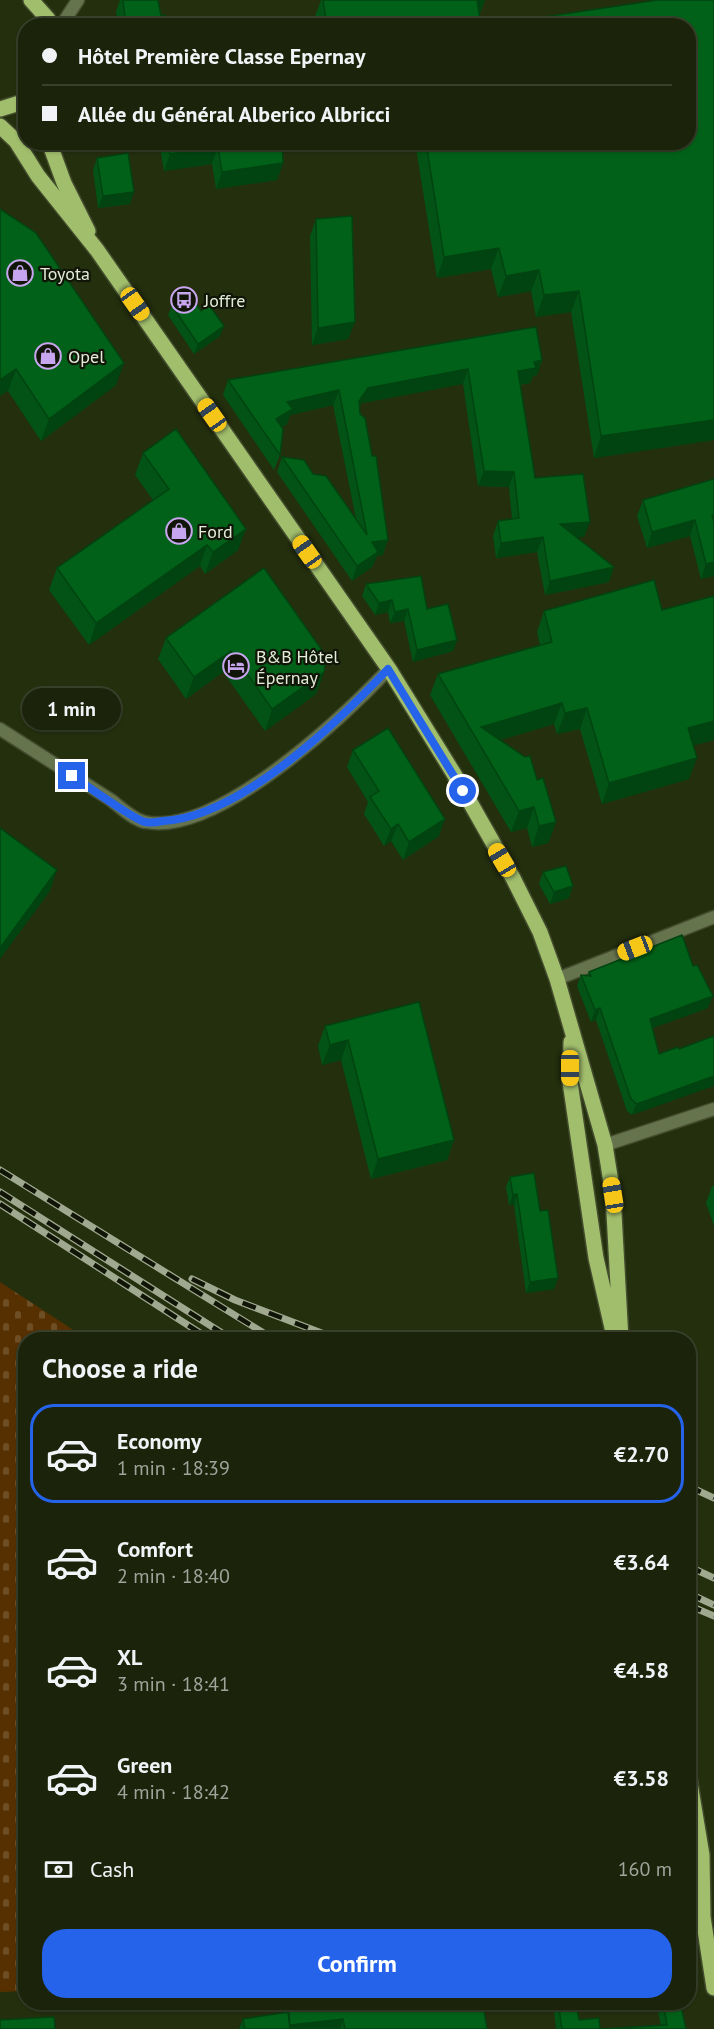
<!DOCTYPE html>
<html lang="en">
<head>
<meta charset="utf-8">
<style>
	body { margin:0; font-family:"PT Sans",sans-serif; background:#242b13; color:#f1f3f6; height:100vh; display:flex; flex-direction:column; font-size:22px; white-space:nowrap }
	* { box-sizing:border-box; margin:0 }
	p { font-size:20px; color:#a0a49c }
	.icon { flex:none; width:33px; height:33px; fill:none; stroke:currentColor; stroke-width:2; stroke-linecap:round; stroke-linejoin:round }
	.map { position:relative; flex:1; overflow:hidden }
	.side { position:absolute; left:18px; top:1332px; width:678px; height:678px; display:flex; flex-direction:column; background:#1b230a; border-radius:24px; box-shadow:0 2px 4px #0004,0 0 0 2px #39402b }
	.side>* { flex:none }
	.hud { position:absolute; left:18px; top:18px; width:678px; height:132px; border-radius:24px; box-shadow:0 2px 4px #0004,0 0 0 2px #39402b; display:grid; align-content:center; height:132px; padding:0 24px; background:#1b230a }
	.end { position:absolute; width:27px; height:27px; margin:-14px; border:8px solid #2563eb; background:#fff; box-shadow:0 0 0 3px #fff }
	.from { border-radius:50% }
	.bubble { position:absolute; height:42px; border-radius:21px; background:#1b230a; box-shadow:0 2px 4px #0004,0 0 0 2px #39402b; font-size:20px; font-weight:700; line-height:42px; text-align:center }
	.car { position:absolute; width:18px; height:36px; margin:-18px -9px; border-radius:8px; box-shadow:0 0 4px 2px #0007; background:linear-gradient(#f5c518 24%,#345 0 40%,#f5c518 0 76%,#345 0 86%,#f5c518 0) }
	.hud b { display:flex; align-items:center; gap:21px; height:57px; font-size:22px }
	.hud b+b { border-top:2px solid #39402b }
	.hud i { width:15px; height:15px; background:#f1f3f6 }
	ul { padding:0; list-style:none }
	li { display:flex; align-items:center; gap:18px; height:99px; margin:0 12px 9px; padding:0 12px; border:3px solid transparent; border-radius:24px }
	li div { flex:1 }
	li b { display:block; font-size:22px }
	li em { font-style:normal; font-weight:700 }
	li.current { border-color:#2563eb }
	li>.icon { width:54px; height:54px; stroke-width:1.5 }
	h2 { padding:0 24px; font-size:27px; line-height:72px }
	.pay { display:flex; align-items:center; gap:15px; height:66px; padding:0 24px; font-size:22px }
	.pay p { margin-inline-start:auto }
	.primary-button { display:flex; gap:12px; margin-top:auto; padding:12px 24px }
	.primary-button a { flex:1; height:69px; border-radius:24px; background:#2563eb; color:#fff; font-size:24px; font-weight:700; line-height:69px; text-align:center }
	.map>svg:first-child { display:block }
	.cemetery { fill:url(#cemetery-stones) }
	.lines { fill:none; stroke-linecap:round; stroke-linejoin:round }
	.minor-casing { stroke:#434d2e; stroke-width:15 }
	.tertiary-casing { stroke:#434d2e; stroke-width:15 }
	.primary-casing { stroke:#434d2e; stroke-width:18 }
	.minor { stroke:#66744e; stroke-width:12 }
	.tertiary { stroke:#66744e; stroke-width:12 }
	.primary { stroke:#a1be6c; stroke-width:15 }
	.rail-casing { stroke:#a0a990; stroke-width:7 }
	.rail { stroke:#101507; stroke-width:4.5; stroke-dasharray:14; stroke-linecap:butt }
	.wall { fill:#025315 }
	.shaded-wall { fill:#014411 }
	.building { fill:#026118; stroke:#014411; stroke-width:1.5 }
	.route { stroke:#2563eb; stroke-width:8 }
	.labels { text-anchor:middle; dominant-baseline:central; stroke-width:4.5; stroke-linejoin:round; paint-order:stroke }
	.poi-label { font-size:18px; fill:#e4ecd8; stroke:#101507; text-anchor:start }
</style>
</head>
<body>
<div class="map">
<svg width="714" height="2029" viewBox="0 0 714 2029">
	<defs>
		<pattern id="cemetery-stones" width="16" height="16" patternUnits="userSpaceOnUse" patternTransform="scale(1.5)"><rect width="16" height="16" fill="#563000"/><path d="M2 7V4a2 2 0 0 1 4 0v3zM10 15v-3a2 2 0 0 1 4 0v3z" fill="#6e4e24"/></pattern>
	</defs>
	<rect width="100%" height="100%" fill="#242f0e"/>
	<path class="cemetery" d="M0,1282L87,1339L26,1340V1991L0,1992Z"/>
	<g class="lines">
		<g class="minor-casing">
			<path id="minor" d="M0,729C37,753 74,776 111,800C120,807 134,820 145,822C217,837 342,718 389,669
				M557,979L714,917
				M605,1145L714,1109"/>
		</g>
		<g class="tertiary-casing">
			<path id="tertiary" d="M61,26L78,0"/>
		</g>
		<g class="primary-casing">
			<path id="primary" d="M31,0L48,19L50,26
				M0,109L26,101
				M0,126L16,141L38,176L97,250L389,669L454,774L513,878L540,932L557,979L605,1145L613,1195L621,1340
				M49,142L64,183L88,231
				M571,1042L570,1082L596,1258L613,1332
				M688,1771L702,1855L703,1917L714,1988"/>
		</g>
		<use href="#minor" class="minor"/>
		<use href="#tertiary" class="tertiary"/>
		<use href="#primary" class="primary"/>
		<g class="rail-casing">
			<path id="rail" d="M0,1170L275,1340
				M0,1192L233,1340
				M0,1204L211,1340
				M192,1279L235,1300L340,1340
				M688,1486L714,1498
				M688,1566L714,1578
				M688,1593L714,1605
				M688,1605L714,1616"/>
		</g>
		<use href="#rail" class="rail"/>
	</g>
	<path class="wall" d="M120,0H123L161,16L167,26H118L116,12Z
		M321,0H485L480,13H479L481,26H316L315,16Z
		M714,0V440L594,458L571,312L536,317L531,291L498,297L491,269L437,278L415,142H688V26H535L537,18Z
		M162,142H282L283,163L277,180L216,189L212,164L164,171L160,148Z
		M97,158L130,204L98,208L93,170Z
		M0,209L116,385L41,441L8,391Z
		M316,219L348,339L312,345L310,236Z
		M172,306L201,311L220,336L194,354L168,315Z
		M542,360L537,375L533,376L530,383L520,385L535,478L584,537H576L609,582L545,595L537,552L496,558L493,536L498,521L512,519L509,487L478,486L463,384L362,403L359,407L383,555L377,556L372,567L352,581L277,472L282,457L313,474L356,519L333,405L290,415L287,424L282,427L280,455L274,470L223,395L228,380Z
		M143,453L238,550L205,574L200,566L89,645L49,590L57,568L153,500L135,475Z
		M714,479V576L701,579L690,536L647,548L637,516L643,500Z
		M264,568L324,672L316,694L265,731L223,672L186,699L158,659L166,638Z
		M366,584L427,609L457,640L453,651L413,662L404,621L390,623L388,612L375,615L362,596Z
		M662,610L714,740L693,745L689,779L602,804L580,729L557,734L554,724L500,740L537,780L556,822L548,843L532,847L527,828L511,832L430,695L438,674L540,645L537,632L544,611Z
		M353,750L439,836L403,860L391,841L384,846L364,814L368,802L347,767Z
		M543,872L569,898L550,904L539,884Z
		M589,972L708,1008L652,1028L659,1054L632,1115L627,1111L596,1020L591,1022L577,986L581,975L587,976Z
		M419,1002L454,1140L447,1160L371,1179L341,1060L322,1065L318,1046L325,1026Z
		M510,1177L540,1211L558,1278L554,1289L526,1293L514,1205H509L506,1187Z
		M712,1186H714V1226L706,1203Z
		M199,2002H234L233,2005L200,2010Z
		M281,2002H451L452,2008L487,2029H245L282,2013Z
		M553,2002H576L579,2020L600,2029H556Z
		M656,2002H680L686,2029L661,2026Z
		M243,2019L245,2029H239Z"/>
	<path class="shaded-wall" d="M473,0H485L480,13L468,15Z
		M218,147L212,164L164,171L170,154Z
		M283,163L277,180L216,189L222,172Z
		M134,192L130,204L98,208L103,196Z
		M499,248L491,269L437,278L444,257Z
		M539,270L531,291L498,297L506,276Z
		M579,291L571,312L536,317L544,295Z
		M355,322L348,339L312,345L318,328Z
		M224,326L220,336L194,354L198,344Z
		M542,360L537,375L533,376L530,383L513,386L518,371L534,362Z
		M124,363L116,385L41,441L49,419Z
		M16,369L8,391L0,396V380Z
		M468,369L463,384L362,403L353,415L359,401L368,388Z
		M339,390L333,405L290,415L287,424L271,434L276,419L287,402Z
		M714,420V440L594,458L601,436Z
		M484,471L514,472L509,487L478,486Z
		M695,520L690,536L647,548L652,532Z
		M590,522L584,537L554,539L560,524Z
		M246,529L238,550L205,574L213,552Z
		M543,537L537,552L496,558L501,543Z
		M388,540L383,555L377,556L372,567L352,581L357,566L372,542Z
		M207,545L200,566L89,645L96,623Z
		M714,562V576L701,579L706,564Z
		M614,567L609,582L545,595L550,581Z
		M392,600L388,612L375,615L379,603Z
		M408,609L404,621L390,623L395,612Z
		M457,640L453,651L413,662L417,650Z
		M231,651L223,672L186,699L194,677Z
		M324,672L316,694L265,731L272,709Z
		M562,703L554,724L480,746L481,727Z
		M587,708L580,729L557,734L565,713Z
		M714,721V740L681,749L688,728Z
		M697,758L689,779L602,804L609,783Z
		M534,807L527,828L511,832L519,811Z
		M445,819L439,836L403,860L409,842Z
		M556,822L548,843L532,847L539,826Z
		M398,824L391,841L384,846L391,829Z
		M57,870L50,891L0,959V948Z
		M573,886L569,898L550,904L554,892Z
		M713,996L708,1008L645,1031L650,1019Z
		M600,1008L596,1020L591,1022L595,1010Z
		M348,1040L341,1060L322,1065L330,1045Z
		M714,1076V1086L632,1115L637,1104Z
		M454,1140L447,1160L371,1179L378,1159Z
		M517,1194L514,1205H509L513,1195Z
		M558,1278L554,1289L526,1293L530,1282Z
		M203,2002H234L233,2005L200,2010Z
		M343,2019L340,2029H288L290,2025Z"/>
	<path class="building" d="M123,0H158L161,16L165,15L167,26H126Z
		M323,0H477L481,26H327Z
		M658,0H714V420L601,436L579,291L544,295L539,270L506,276L499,248L444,257L426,142H688V26H539L537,18Z
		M168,142H282L283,163L222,172L218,147L170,154Z
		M128,153L134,192L103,196L97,158Z
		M0,209L36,233L124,363L49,419L16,369L0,380Z
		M352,216L355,322L318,328L316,219Z
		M190,294L201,311L209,305L224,326L198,344L172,306Z
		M536,327L542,360L534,362L536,368L518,371L535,478L583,474L590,522L560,524L614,567L550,581L543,537L501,543L498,521L519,518L514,472L484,471L468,369L368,388L359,401L360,414L365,418L372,456H376L388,540L372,542L378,552L357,566L282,457L304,460L313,474L326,476L367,535L339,390L287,402L293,409L276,419L283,429L280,455L228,380Z
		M176,429L246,529L213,552L207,545L96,623L57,568L169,489L143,453Z
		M714,479V515H712L714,522V562L706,564L695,520L652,532L643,500Z
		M264,568L326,656L324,672L272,709L231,651L194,677L166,638Z
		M421,576L427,609L448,604L457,640L417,650L408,609L395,612L392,600L379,603L366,584Z
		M654,580L662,610L714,596V721L688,728L697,758L609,783L587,708L565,713L562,703L481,727L525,757L530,756L537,780L543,778L556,822L539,826L534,807L519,811L438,674L552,642L544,611Z
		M388,728L445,819L409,842L398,824L391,829L370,797L379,791L353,750Z
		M0,828L57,870L0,948Z
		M566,866L573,886L554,892L543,872Z
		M682,935L693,966L697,965L713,996L650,1019L659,1054L678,1047L679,1049L714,1036V1076L637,1104L631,1099L600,1008L595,1010L581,975L591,976L589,972Z
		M419,1002L454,1140L378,1159L348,1040L330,1045L325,1026Z
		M534,1173L540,1211L548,1210L558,1278L530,1282L517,1194L513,1195L510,1177Z
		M288,2002H451L452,2008L483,2005L487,2029H345L343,2019L290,2025Z
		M558,2002H576L579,2020L599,2018L600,2029H562Z
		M663,2002H680L686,2029H601L667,2025Z
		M288,2012L290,2029H245L243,2019Z
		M54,2017L55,2029H0V2020Z"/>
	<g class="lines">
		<path class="route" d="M72,776C85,784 134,820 145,822C150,823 158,822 163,821C240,817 337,723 388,669L463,791"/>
	</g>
	<defs>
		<g id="shop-ring" transform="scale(1.35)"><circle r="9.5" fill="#101507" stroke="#c7a6ef" stroke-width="1.5"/><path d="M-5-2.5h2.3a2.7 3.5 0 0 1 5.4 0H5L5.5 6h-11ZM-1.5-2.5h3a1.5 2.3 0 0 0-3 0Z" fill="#c7a6ef"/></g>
		<g id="bus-ring" transform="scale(1.35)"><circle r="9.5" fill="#101507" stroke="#c7a6ef" stroke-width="1.5"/><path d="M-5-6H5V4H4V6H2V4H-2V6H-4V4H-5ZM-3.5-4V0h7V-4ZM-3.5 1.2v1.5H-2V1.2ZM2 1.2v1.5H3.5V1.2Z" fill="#c7a6ef"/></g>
		<g id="hotel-ring" transform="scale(1.35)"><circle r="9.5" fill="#101507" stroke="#c7a6ef" stroke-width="1.5"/><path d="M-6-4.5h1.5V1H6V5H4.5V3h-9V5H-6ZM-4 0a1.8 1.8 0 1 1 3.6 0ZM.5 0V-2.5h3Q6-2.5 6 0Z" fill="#c7a6ef"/></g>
	</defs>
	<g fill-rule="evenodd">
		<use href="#shop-ring" x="20" y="273"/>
		<use href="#bus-ring" x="184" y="300"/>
		<use href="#shop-ring" x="48" y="356"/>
		<use href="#shop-ring" x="179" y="531"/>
		<use href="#hotel-ring" x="236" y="666"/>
	</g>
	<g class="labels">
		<g class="poi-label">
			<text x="40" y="273">Toyota</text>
			<text x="204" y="300">Joffre</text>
			<text x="68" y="356">Opel</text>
			<text x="198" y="531">Ford</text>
			<text x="256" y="656">B&amp;B Hôtel<tspan x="256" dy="21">Épernay</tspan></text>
		</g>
	</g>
</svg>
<i class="end from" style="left:463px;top:791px"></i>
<i class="end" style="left:72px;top:776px"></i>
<div class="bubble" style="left:22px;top:688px;width:99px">1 min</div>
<i class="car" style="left:135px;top:304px;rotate:145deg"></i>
<i class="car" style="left:212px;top:415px;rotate:325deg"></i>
<i class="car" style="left:307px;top:552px;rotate:325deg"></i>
<i class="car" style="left:502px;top:860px;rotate:329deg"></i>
<i class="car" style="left:635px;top:948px;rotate:249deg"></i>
<i class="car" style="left:570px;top:1068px;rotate:180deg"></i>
<i class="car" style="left:613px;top:1195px;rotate:351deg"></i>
<div class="hud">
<b><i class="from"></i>Hôtel Première Classe Epernay</b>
<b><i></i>Allée du Général Alberico Albricci</b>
</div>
<section class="side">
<h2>Choose a ride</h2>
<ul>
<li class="current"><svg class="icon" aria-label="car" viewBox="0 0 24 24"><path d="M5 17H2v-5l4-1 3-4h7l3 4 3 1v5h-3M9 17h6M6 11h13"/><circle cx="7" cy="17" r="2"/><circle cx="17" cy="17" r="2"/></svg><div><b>Economy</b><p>1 min · 18:39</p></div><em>€2.70</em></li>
<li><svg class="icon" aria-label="car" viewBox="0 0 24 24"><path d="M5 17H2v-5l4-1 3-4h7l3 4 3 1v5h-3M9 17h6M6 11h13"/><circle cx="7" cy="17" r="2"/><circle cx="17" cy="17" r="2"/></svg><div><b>Comfort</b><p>2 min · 18:40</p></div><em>€3.64</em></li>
<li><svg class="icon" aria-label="car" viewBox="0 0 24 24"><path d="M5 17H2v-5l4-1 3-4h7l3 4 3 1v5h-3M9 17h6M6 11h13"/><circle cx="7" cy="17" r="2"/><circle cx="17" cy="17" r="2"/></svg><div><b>XL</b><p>3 min · 18:41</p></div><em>€4.58</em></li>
<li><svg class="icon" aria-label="car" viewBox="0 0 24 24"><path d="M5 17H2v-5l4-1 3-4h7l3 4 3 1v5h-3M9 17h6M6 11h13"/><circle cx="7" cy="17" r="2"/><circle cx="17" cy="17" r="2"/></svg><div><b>Green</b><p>4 min · 18:42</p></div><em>€3.58</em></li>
</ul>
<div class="pay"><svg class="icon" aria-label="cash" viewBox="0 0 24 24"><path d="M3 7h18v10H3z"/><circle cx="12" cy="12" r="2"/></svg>Cash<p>160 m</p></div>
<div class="primary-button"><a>Confirm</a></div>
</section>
</div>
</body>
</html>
